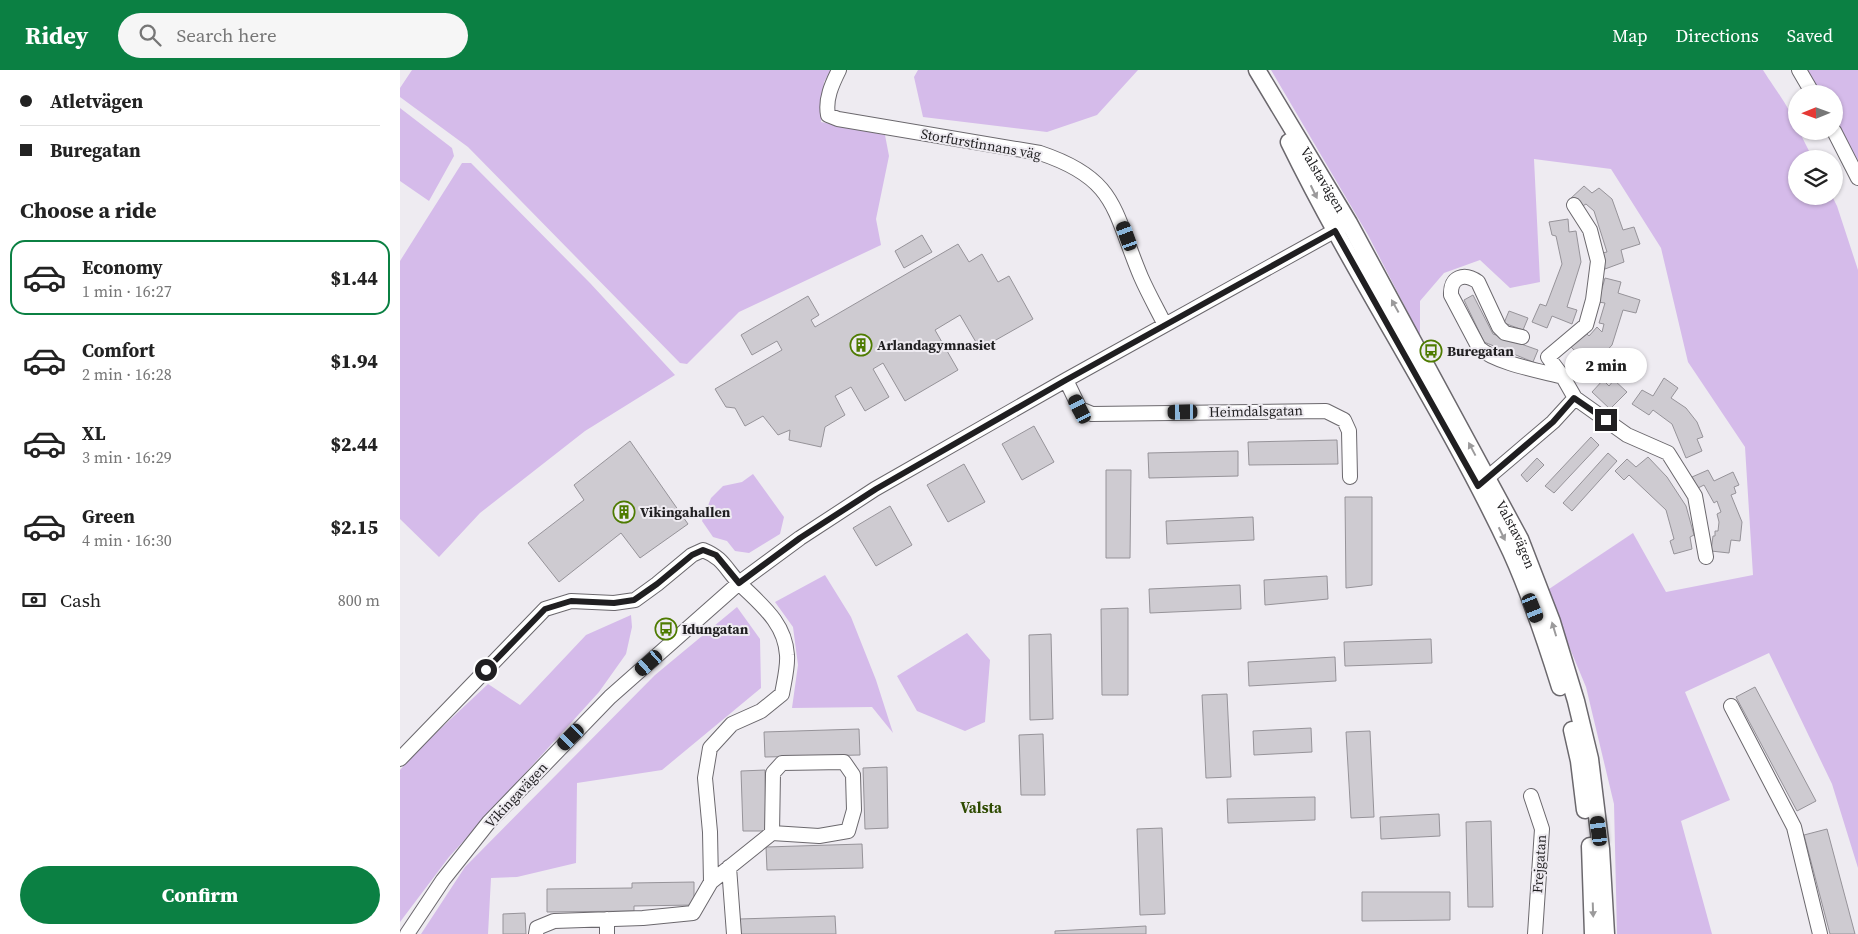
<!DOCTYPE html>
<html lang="en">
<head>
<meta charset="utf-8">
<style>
	body { margin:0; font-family:"Source Serif 4",serif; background:#f6f6f6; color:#222; height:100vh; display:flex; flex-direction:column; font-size:19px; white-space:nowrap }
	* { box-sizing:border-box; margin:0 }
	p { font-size:16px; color:#767676 }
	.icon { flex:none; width:28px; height:28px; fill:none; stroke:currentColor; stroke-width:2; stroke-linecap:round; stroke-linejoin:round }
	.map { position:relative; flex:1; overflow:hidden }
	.panel { display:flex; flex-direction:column; background:#fff; width:400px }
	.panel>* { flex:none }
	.guide { display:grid; align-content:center; height:110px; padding:0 20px; background:#fff }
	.needle { width:32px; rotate:269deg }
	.fabs { position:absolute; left:1388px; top:15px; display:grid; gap:10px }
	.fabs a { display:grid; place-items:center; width:55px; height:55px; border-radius:50%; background:#fff; box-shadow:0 1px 4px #0004; font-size:25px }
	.end { position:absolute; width:22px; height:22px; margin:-11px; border:6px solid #201f21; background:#fff; box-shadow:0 0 0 2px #fff }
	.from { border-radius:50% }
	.bubble { position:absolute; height:35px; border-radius:18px; background:#fff; box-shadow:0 1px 4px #0004; font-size:16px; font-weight:800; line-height:35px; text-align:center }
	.car { position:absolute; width:15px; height:30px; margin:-15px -8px; border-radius:6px; box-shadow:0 0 4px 1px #0007; background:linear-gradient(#222 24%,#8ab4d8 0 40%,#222 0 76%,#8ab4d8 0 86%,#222 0) }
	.guide b { display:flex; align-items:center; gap:18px; height:48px; font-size:19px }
	.guide b+b { border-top:1px solid #e0e0e0 }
	.guide i { width:12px; height:12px; background:#222 }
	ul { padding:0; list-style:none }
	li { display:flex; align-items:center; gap:15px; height:75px; margin:0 10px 8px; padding:0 10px; border:2px solid transparent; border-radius:15px }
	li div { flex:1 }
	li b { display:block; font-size:19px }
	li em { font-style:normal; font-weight:800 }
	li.selected { border-color:#0b8043 }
	li>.icon { width:45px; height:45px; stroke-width:1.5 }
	h2 { padding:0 20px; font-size:22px; line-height:60px }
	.pay { display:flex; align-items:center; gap:12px; height:55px; padding:0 20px; font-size:19px }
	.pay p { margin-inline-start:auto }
	.action { display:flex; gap:10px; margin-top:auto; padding:10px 20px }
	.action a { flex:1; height:58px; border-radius:30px; background:#0b8043; color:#fff; font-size:20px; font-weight:800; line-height:58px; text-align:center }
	header { display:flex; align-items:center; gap:30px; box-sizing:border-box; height:70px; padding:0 25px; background:#0b8043; color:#fff }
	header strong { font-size:24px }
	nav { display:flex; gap:28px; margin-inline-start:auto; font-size:18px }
	.search { width:350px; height:45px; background:#f6f6f6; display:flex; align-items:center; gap:12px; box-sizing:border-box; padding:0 18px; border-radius:28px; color:#767676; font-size:19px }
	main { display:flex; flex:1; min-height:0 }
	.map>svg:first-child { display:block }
	.green { fill:#d5bbea }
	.building { fill:#cecbd1; stroke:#969399 }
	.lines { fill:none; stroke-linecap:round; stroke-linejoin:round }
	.minor-casing { stroke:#6b686d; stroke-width:16 }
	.tertiary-casing { stroke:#6b686d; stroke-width:19 }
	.minor { stroke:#fff; stroke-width:14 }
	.tertiary { stroke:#fff; stroke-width:16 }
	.oneway { fill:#9b9a9b }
	.route { stroke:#201f21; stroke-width:6 }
	.labels { text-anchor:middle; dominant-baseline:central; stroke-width:4; stroke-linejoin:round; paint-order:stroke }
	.street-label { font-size:14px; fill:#201f21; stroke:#eeebf1 }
	.poi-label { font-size:14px; font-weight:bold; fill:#201f21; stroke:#eeebf1; text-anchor:start }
	.neighbourhood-label { font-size:15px; font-weight:bold; fill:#2e4a01; stroke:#eeebf1 }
</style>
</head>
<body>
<header>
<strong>Ridey</strong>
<div class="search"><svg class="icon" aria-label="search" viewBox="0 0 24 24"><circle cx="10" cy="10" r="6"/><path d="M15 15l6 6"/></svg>Search here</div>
<nav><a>Map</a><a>Directions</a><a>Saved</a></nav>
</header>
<main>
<section class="panel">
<div class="guide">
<b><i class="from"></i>Atletvägen</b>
<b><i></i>Buregatan</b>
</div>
<h2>Choose a ride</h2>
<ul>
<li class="selected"><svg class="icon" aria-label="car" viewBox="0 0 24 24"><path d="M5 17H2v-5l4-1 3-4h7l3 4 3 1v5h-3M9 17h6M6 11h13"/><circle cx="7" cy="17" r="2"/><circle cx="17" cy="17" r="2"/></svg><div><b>Economy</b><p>1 min · 16:27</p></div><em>$1.44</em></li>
<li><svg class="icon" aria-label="car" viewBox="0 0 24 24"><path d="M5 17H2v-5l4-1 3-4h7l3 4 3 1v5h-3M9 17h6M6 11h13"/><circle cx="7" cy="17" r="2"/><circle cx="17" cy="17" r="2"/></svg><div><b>Comfort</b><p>2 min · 16:28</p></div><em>$1.94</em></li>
<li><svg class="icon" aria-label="car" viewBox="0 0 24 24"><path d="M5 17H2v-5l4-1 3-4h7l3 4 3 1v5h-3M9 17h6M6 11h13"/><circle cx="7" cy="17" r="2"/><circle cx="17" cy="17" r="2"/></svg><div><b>XL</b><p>3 min · 16:29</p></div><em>$2.44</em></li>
<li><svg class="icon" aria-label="car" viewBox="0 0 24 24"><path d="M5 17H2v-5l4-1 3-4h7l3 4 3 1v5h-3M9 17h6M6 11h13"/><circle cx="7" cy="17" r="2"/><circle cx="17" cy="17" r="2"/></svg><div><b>Green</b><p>4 min · 16:30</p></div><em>$2.15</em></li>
</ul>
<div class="pay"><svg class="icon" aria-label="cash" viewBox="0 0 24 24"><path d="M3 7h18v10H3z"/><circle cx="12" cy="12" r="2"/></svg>Cash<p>800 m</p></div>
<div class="action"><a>Confirm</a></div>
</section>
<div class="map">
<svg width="1458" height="864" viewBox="0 0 1458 864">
	<rect width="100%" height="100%" fill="#eeebf1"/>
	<path class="green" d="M12,0H431L424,12L421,52L485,65L489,86L476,149L481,175L339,242L287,294L280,293L68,77L0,27V18Z
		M518,0H738L697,45L647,62L523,47L514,7Z
		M871,0H1363C1372,15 1396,45 1396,61H1399L1413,89H1396V126H1432L1437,136L1458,200V798L1432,714L1369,583L1285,622L1330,730L1281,751L1312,864H1217L1214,734L1186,617L1146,521L1233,463L1266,522L1353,505L1345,377L1288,292L1261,178L1211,99L1134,89L1140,212L1110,218L1080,190L1044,203L1020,231V266L968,165Z
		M1405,0H1458V96L1434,52V24H1418Z
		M0,38L52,78L54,86L29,131L0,111Z
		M62,93H71L190,213L275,305L185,361L80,443L39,487L0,449V191Z
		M353,404L384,447L380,464L349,483L335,481L327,471L313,467L302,451L311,428L323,416L342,412Z
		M425,505L451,547L476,610L493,663L472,637L392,638L398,595L393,557L375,532Z
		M337,537L360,569L361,618L262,700L177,713L176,793L117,807L91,808L88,864H21L65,797L255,605Z
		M231,545L232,557L226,584L199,622L49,787L0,852V700L19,679L88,614L120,635L186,565Z
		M567,563L590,590L585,652L565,661L517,641L497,606Z"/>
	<path class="building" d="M1184,116L1192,123L1199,118L1212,129L1223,160L1234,157L1240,174L1221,180L1224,192L1205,199L1202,183L1207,182L1194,141L1186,134L1181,137L1170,129Z
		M1168,149L1169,162L1176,161L1181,192L1167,237L1177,240L1172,254L1152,246L1147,258L1132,252L1140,234L1146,236L1162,194L1156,166L1152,165L1149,152Z
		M522,165L532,182L504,198L495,181Z
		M558,174L569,192L582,184L598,212L609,206L633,249L580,279L560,245L535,260L558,300L505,331L483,293L473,299L489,327L465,341L451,317L435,326L445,345L425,357L421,377L389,370L390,360L378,365L363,346L345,356L335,338L326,337L315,319L382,280L377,271L352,285L341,265L408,226L419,245L411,250L415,257Z
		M1205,208L1221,212L1218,223L1240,230L1236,243L1223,240L1212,275L1201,287L1194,280L1184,290L1171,277L1186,263L1189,266L1197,257L1202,262L1204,254L1199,253L1205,233L1198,232Z
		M1073,225L1093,264L1138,280L1133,292L1084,272L1064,230Z
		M1109,241L1128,248L1123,260L1104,253Z
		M1264,308L1278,318L1271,328L1286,338L1297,352L1303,367L1297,369L1302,381L1286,388L1272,354L1253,340L1249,345L1232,334L1242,320L1253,326Z
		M1203,310L1209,316L1214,310L1227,322L1210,339L1192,322Z
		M634,356L654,392L622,410L602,374Z
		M1191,367L1199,375L1154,423L1145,416Z
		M937,370L938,394L849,395L848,372Z
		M230,371L288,454L240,488L221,463L159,512L128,473L184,430L174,415Z
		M838,381V406L749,408L748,383Z
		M1208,383L1217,391L1172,441L1163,433Z
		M1248,387L1267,407L1286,436L1294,465L1290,467L1292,479L1274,484L1270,471L1274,469L1266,440L1229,405L1224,410L1215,401L1227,389L1236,397Z
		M1137,388L1144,395L1127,412L1121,405Z
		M564,394L585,432L548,452L527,415Z
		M706,400H731L730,488H706Z
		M1308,400L1314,411L1333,402L1339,415L1334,417L1336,423L1331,425L1342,452L1340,471L1331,470L1329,483L1311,481L1313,466H1315V461H1318L1319,452L1317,444L1321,442L1317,431L1314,433L1304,415L1298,418L1292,407Z
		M945,427H972V515L946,518Z
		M490,436L512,475L476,496L453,458Z
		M853,447L854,470L767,474L766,451Z
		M927,506L928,529L865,535L864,510Z
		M840,515L841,539L750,543L749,519Z
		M728,538V625H702L701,539Z
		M651,564L653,649L630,650L629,565Z
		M1031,569L1032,593L945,596L944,572Z
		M935,587L936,611L849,616L848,592Z
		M1355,617L1416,731L1397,741L1336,627Z
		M827,624L831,707L806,708L802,625Z
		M911,658L912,682L854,685L853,661Z
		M459,659L460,685L365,687L364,662Z
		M970,661L974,747L951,748L946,662Z
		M643,664L645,725H621L619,665Z
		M487,697L488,758L465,759L463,698Z
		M365,700L366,761H343L341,701Z
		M915,727V750L828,753L827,729Z
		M1039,744L1040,766L981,769L980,747Z
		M1091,751L1093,837H1068L1066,752Z
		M762,758L765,844L740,845L737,759Z
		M1427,759L1455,864H1430L1404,765Z
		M462,774L463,798L367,800L366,777Z
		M294,812V835L234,836V841L147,842V819L232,818V813Z
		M962,822H1050V850L962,851Z
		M125,843L126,864H103V844Z
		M435,846L436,864H340L339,849Z
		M746,856V864H655V861Z"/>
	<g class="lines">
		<g class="minor-casing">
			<path id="minor" d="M439,0C432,14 425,29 428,45L438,49L640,83C718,109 713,141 741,207C748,223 757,239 765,255
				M1399,0L1413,24
				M1434,61L1458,108
				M1174,135L1190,160L1198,191L1193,230L1186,255L1148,287L1163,307L1175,328L1227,365L1268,383L1295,426L1306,487
				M1122,267L1105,263L1099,257L1078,212C1064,202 1050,207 1051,225L1079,278C1096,293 1140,301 1163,307
				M666,310L680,339L692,344L926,341L944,350L949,361L950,407
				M1079,415L1153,352L1175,328
				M1331,636L1394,757L1420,864
				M0,689L145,539L171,531L214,533L235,530L257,514L292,485L303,480C323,488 325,498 339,513C360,534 385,552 387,585C388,597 384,612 382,624L361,641L332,654L310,678L305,708L310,762L311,812
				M1131,726L1142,759L1135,864
				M329,797L334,864
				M207,849V864
				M7,864L43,810L89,752L210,627L339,513L400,468L475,419L666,310L945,155
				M136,864L137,858L154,851L243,848L293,843L311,812L372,763L419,766L448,761L454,740L453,705L444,692L382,693L373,703L372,763"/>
		</g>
		<g class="tertiary-casing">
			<g id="tertiary">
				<path id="s1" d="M857,0L949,153L1120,469L1152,552L1176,631L1190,689L1201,779L1206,864"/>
				<path d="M889,72C957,211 1045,341 1111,482C1131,526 1146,572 1160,617"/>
				<path d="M1172,660L1179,691L1185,740"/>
				<path d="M1190,776L1193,864"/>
			</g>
		</g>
		<use href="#minor" class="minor"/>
		<use href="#tertiary" class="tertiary"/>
	</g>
	<defs><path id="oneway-solid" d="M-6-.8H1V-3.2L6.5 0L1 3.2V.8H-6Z" transform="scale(1.25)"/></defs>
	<g class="oneway">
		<use href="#oneway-solid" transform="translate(914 122) rotate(64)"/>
		<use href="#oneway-solid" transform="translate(995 236) rotate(-119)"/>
		<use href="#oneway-solid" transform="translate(1072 379) rotate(-118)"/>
		<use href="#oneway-solid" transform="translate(1102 464) rotate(64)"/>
		<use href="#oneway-solid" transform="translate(1154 559) rotate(-107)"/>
		<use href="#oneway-solid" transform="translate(1193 840) rotate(88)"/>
	</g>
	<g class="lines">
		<path class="route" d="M86,600L145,539L171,531L214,533L234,530L257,514L292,485L303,480L316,485L339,513L400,468L476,419L666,310L935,161L1078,416L1153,352L1174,328L1206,350"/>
	</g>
	<defs>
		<g id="building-ring" transform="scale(1.125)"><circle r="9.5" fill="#eeebf1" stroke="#4e7b00" stroke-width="1.5"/><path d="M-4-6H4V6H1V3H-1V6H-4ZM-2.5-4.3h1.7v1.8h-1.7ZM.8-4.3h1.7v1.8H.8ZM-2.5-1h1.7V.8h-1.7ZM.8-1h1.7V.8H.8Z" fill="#4e7b00"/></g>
		<g id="bus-ring" transform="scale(1.125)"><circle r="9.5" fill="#eeebf1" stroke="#4e7b00" stroke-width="1.5"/><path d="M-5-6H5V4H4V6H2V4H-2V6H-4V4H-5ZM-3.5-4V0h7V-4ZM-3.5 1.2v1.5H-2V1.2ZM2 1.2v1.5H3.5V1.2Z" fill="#4e7b00"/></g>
	</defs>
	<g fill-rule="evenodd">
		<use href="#building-ring" x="461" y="275"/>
		<use href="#bus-ring" x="1031" y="281"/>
		<use href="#building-ring" x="224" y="442"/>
		<use href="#bus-ring" x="266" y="559"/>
	</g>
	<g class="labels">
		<g class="street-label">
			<text transform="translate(581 74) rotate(10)">Storfurstinnans väg</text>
			<text stroke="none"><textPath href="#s1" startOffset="128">Valstavägen</textPath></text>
			<text transform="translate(856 341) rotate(-1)">Heimdalsgatan</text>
			<text stroke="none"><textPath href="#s1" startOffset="532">Valstavägen</textPath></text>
			<text transform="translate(116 725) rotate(-47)">Vikingavägen</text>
			<text transform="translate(1139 794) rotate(-86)">Frejgatan</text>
		</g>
		<g class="poi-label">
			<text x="477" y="275">Arlandagymnasiet</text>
			<text x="1047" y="281">Buregatan</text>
			<text x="240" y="442">Vikingahallen</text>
			<text x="282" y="559">Idungatan</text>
		</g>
		<g class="neighbourhood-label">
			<text x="581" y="737">Valsta</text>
		</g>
	</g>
</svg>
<div class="fabs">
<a><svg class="needle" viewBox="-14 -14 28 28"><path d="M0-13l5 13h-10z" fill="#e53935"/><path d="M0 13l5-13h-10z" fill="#767676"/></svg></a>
<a><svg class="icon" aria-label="layers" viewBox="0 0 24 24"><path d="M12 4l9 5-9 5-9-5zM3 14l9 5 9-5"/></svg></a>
</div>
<i class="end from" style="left:86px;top:600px"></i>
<i class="end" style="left:1206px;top:350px"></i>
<div class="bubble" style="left:1165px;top:278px;width:82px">2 min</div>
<i class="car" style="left:727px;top:166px;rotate:340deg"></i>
<i class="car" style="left:680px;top:339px;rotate:333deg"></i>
<i class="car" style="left:783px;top:342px;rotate:269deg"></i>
<i class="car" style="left:1133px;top:538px;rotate:158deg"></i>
<i class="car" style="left:249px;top:593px;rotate:229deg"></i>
<i class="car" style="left:171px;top:667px;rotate:225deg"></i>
<i class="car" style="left:1199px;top:761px;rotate:353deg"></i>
</div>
</main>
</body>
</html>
